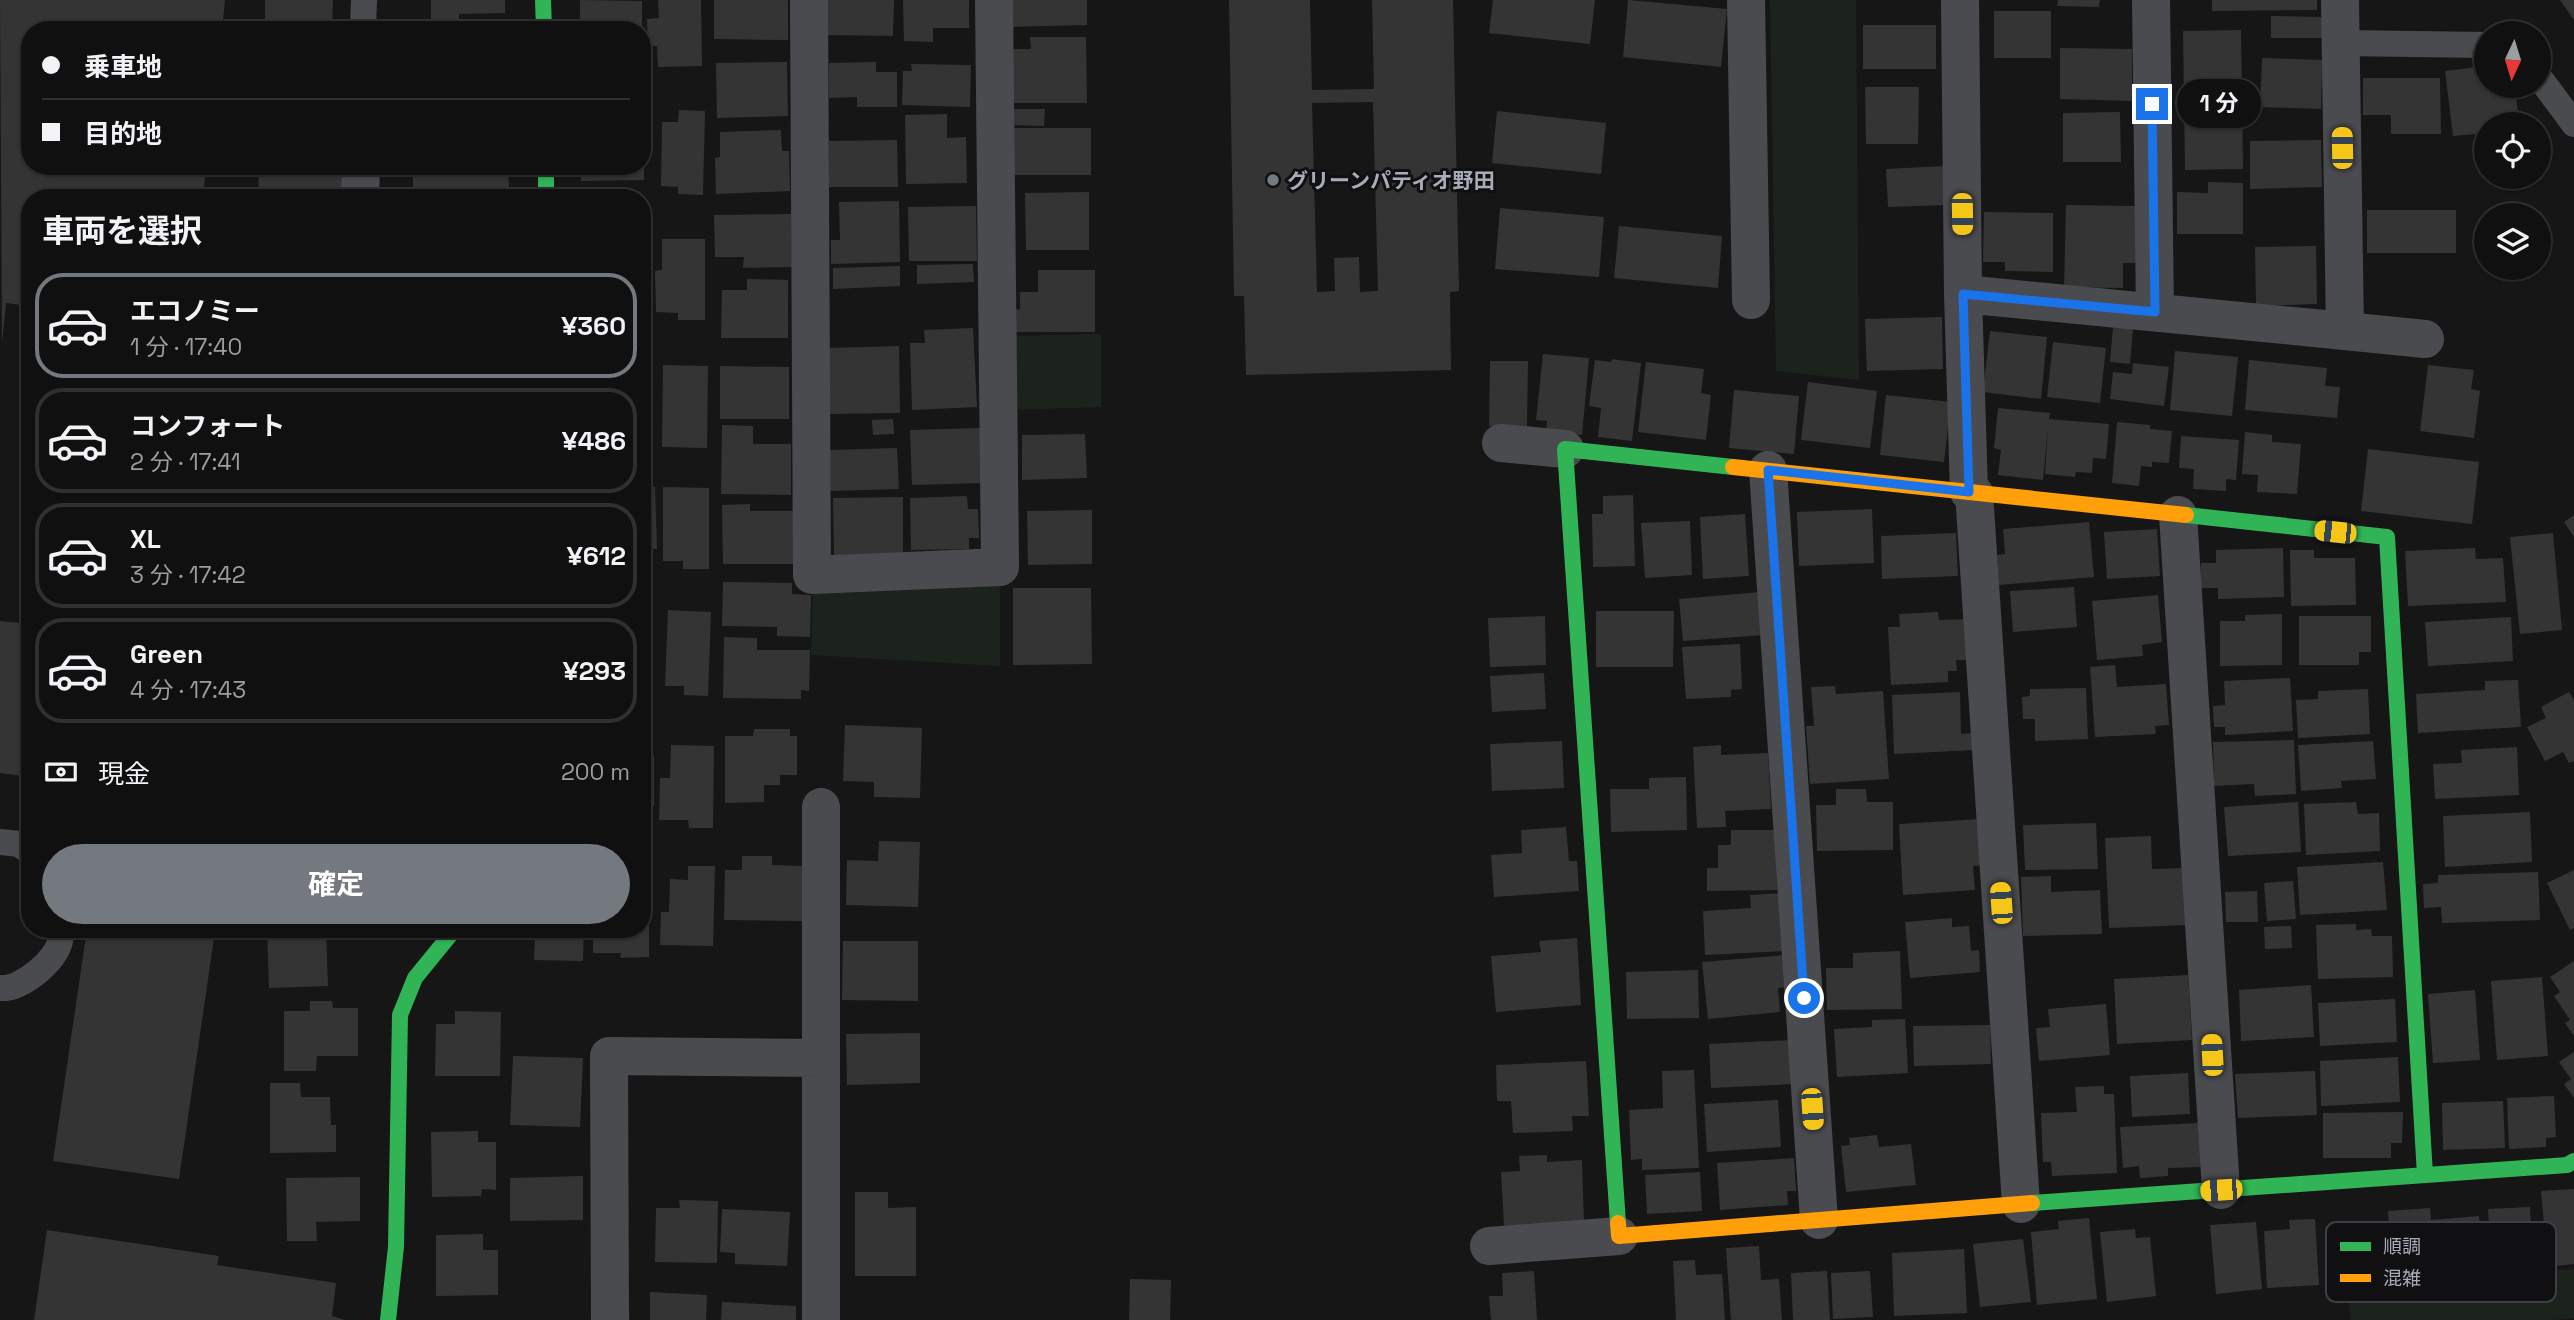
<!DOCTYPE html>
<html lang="ja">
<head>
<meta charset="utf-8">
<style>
	body { margin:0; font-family:"Space Grotesk","Noto Sans JP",sans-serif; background:#1e1e1e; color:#f1f3f6; height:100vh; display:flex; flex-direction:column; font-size:26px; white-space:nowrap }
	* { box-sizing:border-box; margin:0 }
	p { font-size:23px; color:#9c9d9f }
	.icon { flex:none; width:38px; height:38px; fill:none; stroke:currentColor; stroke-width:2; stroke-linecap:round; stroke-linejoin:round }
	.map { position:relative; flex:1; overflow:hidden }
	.details { position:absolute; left:21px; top:189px; width:630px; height:749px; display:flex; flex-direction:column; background:#101010; border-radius:28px; box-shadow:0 2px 5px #0004,0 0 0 2px #303030 }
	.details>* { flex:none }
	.guide { position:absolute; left:21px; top:21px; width:630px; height:154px; border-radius:28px; box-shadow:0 2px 5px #0004,0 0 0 2px #303030; display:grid; align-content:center; height:154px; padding:0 21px; background:#101010 }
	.needle { width:46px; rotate:184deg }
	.controls { position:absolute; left:2474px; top:21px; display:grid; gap:14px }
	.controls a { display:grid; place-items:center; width:77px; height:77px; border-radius:50%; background:#101010; box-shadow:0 2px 5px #0004,0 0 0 2px #303030; font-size:35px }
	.end { position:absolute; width:32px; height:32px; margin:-16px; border:9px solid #1a73e8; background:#fff; box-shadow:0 0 0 4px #fff }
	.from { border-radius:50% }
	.bubble { position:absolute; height:49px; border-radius:24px; background:#101010; box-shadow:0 2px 5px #0004,0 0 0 2px #303030; font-size:23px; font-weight:700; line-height:49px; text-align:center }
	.car { position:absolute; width:21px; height:42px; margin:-21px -10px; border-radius:9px; box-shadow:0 0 5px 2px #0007; background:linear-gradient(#f5c518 24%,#345 0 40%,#f5c518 0 76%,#345 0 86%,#f5c518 0) }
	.guide b { display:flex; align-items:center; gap:24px; height:66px; font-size:26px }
	.guide b+b { border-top:2px solid #303030 }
	.guide i { width:18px; height:18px; background:#f1f3f6 }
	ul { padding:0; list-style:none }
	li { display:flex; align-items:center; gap:21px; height:105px; margin:0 14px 10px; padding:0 7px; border:4px solid #303030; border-radius:28px }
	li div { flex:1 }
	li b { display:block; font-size:26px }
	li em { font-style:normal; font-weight:700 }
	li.current { border-color:#74787f }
	li>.icon { width:63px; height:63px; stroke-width:1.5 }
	h2 { padding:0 21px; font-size:32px; line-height:84px }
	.pay { display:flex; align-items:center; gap:18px; height:77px; padding:0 21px; font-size:26px }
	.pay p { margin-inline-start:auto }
	.button { display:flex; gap:14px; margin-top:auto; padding:14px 21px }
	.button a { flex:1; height:80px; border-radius:42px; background:#74787f; color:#fff; font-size:28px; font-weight:700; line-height:80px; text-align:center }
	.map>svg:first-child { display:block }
	.green { fill:#1c231d }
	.building { fill:#343435; fill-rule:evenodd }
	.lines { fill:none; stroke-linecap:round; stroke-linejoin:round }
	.lane { stroke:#4a4b4f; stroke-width:26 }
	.street { stroke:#4a4b4f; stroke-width:38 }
	.fast { stroke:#30b455; stroke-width:16 }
	.slow { stroke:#ff9f0a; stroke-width:16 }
	.route { stroke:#1a73e8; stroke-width:9 }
	.poi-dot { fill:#74787f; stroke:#101012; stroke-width:2.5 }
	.labels { text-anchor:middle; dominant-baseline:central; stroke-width:6; stroke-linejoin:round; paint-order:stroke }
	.poi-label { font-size:21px; font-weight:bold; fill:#a7acb8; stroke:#101012; text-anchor:start }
	.key { fill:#101012; stroke:#3d3f44; stroke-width:2 }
	.key-label { font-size:19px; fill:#a7acb8 }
</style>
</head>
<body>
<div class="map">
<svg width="2574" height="1320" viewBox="0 0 2574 1320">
	<rect width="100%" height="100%" fill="#161616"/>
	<path class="green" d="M1770,0H1856L1859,380L1776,371Z
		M1101,334V407L1008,410L1009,336Z
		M1000,582V666L811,655L813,587Z
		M2574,1269V1318L2553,1320H2351L2347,1286Z"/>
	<path class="building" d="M0,0H225L222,30H30V166H206L203,198H30V306L6,303L2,344Z
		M265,0H333L332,30H265Z
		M431,0H505V13L459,14V29L431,30Z
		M580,0L642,1V30H580Z
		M658,0H701L702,66L658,67L657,46H648L647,19L659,18Z
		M714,0H788V40L714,39Z
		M826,0H894L893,36L825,35Z
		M903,0H969V28H933V42L904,41Z
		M1010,0H1087V25L1010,27Z
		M1229,0H1310L1312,90L1374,89L1372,0H1453L1459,291L1450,292L1451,370L1246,375L1244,296H1234ZM1373,102L1378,291L1360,292L1359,257L1334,258L1335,291L1317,292L1312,103Z
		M1493,0H1595L1590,44L1489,33Z
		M1628,0L1727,9L1721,67L1623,57Z
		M2058,0H2100L2099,7L2057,6Z
		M2212,0H2317V10L2212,11Z
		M2560,0H2574V20Z
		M1994,11H2051V58H1994Z
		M2271,16L2323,17V38H2271Z
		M1863,25H1936V69H1863Z
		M2241,30L2243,169L2185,170L2183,31Z
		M1030,37H1086L1087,103H1010L1009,49H1031Z
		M2060,48L2132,49V101L2060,99Z
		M2262,58L2322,60L2321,109L2260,107Z
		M787,62L788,116L717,118L716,63Z
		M876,62V72H897V107H857V97L829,98V63Z
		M911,64L971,65L970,107L902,105L903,71H912Z
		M2487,66V86H2515L2518,114L2498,116L2499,124H2487V133L2453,136L2445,71Z
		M2363,78H2440L2441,134H2391V115H2363Z
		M1865,87H1919L1918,144H1866Z
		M1010,109H1045L1044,126L1010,125Z
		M679,110L705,111L703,195L678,194V187L661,186L662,122H678Z
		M1497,111L1606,123L1601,174L1492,163Z
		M2120,112L2121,162H2063V113Z
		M947,114V138L966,137L967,183L906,184L905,115Z
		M1013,128H1091V175H1012Z
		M781,130L782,151H789L790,191L716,194L715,158L720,157V132Z
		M897,140L898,187H829V141Z
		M2321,140L2322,187L2250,189V141Z
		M259,166H343L342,198H258Z
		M413,166H508L509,189L413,190Z
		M581,166H644V180L581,181Z
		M1945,166L1946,205L1888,207L1886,169Z
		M2208,182L2243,183V234H2177V192L2208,193Z
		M1089,192V250H1026L1025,193Z
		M899,201L900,262L831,264V240H840L839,202Z
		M2066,205L2136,206V263H2123V288L2064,287Z
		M976,206L977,261H909L908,207Z
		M1500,208L1604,217L1599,277L1495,269Z
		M2367,210H2456V253H2367Z
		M1984,212L2053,213V272L2005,271V262H1983Z
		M791,214L792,267L743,268L744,257H715L714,215Z
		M1619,226L1722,236L1718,288L1614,278Z
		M662,239H705V320H678V313L656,312L655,271L662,270Z
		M2316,246L2317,304L2256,306L2255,247Z
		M642,248H646V302H642Z
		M973,264L974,282L917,284V265Z
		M900,266V286L833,289V268Z
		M1038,270H1095V332H1015L1014,310L1020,309V292H1038Z
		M747,279L788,280V338H721L722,290H747Z
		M1942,317L1943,369L1867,371L1865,319Z
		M2113,327L2133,328L2130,364L2110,362Z
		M973,328L977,407L912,410L910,343H925L924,330Z
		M1990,331L2047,337L2041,399L1983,392Z
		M2053,342L2106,348L2100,403L2047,397Z
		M899,346L900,413L830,414L829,348Z
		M2175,351L2238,357L2232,416L2170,410Z
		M1543,354L1589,358L1582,435L1546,432L1547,421L1536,420Z
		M1612,359L1641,363L1632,441L1598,437L1601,408L1589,406L1595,360L1611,362Z
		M2249,360L2327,368L2325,386L2340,387L2337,418L2245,410Z
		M1490,361H1528L1527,427L1489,426Z
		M1646,362L1704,369L1701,393L1711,395L1706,440L1638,432Z
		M2133,363L2169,367L2164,406L2110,399L2113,372L2132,374Z
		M663,365L708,366L707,448L662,447Z
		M2428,365L2474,370L2471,389L2480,391L2474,438L2420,431Z
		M720,366L789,367V419H720Z
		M642,381H649V429H642Z
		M1808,382L1877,391L1870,448L1801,440Z
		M1734,390L1799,396L1794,454L1729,448Z
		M1886,395L1951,402L1944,462L1880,455Z
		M1998,408L2050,413L2049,419L2109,424L2106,459L2093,458L2092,473L2076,472L2075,477L2045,474L2048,427L2043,480L1998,475L2001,450L1994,448Z
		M893,419L894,434L873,435L872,420Z
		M2117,422L2150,425V429L2172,431L2169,463L2152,462V467L2141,466L2139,486L2112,483Z
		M722,425L753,426V444H791V495L721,494Z
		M980,428L981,483L912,485L910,430Z
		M2245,432L2272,435V442L2301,444L2297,494L2257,492L2258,475L2242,474Z
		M1085,434L1087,478L1022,480V435Z
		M2181,436L2239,440L2236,480L2226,479V491L2193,489L2194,469L2179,468Z
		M897,448L899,489L830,491L829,450Z
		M2368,449L2479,462L2472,524L2361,511Z
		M642,487H655L657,549H642Z
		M663,487L709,488V569H683V561H663Z
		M1633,495L1635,566L1593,567L1592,514H1603V496Z
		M967,496L968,509H978L979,538H969V549L911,550L910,498Z
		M903,497V555H834L833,498Z
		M750,504V511H795L796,564H723L722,505Z
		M1872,509L1874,563L1799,566L1797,512Z
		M1092,510V564L1028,565L1027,511Z
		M1745,514L1749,576L1703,579L1700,517Z
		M2574,515V537L2564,522Z
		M1690,521L1692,575L1645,578L1641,523Z
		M2089,522L2094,577L1999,585L1997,555L2005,554L2003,529Z
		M2157,529L2160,576L2107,579L2104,532Z
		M1956,533L1958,576L1882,579L1881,536Z
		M2553,533L2562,630L2520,634L2510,537Z
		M2283,548L2284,597L2218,599V588H2201V563H2216V550Z
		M2475,548L2476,559L2503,558L2506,602L2408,606L2405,551Z
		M2290,550H2314V558H2355L2356,605L2291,606Z
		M723,582L792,583V594L811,595L810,637L777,636V627L722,626Z
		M2074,587L2077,627L2013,632L2010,591Z
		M1013,588H1091L1092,664L1013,665Z
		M1761,592L1764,635L1683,641L1679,599Z
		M2158,595L2162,642L2142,645L2143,656L2097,660L2092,601Z
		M668,610L711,612L708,696L684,695V686H665Z
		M1596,611H1674L1673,667H1596Z
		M1938,612L1939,620L1968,619L1969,660H1956L1957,671H1948V682L1891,685L1888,627H1900L1899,614Z
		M2282,614V665L2220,666V621H2245V615Z
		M1545,616L1546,665L1490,667L1488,618Z
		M2299,616H2371V652H2359V665H2299Z
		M2511,617L2513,661L2428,666L2425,622Z
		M0,621L30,624V777L0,773Z
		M642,629H650L651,672H642Z
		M724,637L757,638V650H810L809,691L801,690V699L723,698Z
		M1740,644L1742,689L1731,690V697L1686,699L1682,647Z
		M2115,665L2117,687L2166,684L2169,725L2155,726L2156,734L2095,737L2090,667Z
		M1544,673L1546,709L1492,712L1490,676Z
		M2290,678L2293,731L2225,735V727H2214L2213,706L2225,705L2224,681Z
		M2518,680L2521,727L2418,733L2416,694L2485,690V681Z
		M1835,686L1836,694L1883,691L1889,779L1810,784L1806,726H1814L1811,687Z
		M2086,688L2088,739L2035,741V719H2023L2022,697L2030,696V689Z
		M2368,689L2370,734L2298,738L2296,700L2318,699V691Z
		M1960,692L1961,734L1974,733L1975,750L1894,754L1892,695Z
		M2569,692L2574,700V761L2569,763L2563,752L2545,761L2527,727L2546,718L2541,707Z
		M845,725L922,728L920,798L874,797V782L843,781Z
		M754,729H790V736H797V775H780V785H764V802L725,803V736H753Z
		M2294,740L2296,794L2255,796L2254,784L2214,786L2213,742Z
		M1562,741L1564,788L1492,791L1490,744Z
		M2373,741L2376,779L2341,781L2342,788L2301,791L2298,745Z
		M671,745L714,746L713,828H689L688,820H659L660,778H670Z
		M1721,745V755L1768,753L1771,809L1725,811L1726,827L1697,828L1693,747Z
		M2517,747L2519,795L2435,799L2433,764L2462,763L2461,750Z
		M642,755H654V806L642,805Z
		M1686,777L1687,830L1611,832L1610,789H1649V778Z
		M1836,789H1866L1867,802H1893V850L1817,851L1816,805H1836Z
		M2298,802L2301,852L2228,856L2224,807Z
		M2356,802L2358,814L2379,813L2380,851L2306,855L2304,804Z
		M2530,812L2532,862L2445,867L2443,816Z
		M1981,819L1984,865L1973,866L1975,890L1903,895L1899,824Z
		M2096,823L2098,869L2025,870L2023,825Z
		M1566,827L1569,861H1577L1579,891L1494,897L1491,855L1522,853L1521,830Z
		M1731,830H1776L1777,890L1707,891V868H1718V845H1731Z
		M2151,836L2152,869L2187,868L2189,925L2109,928L2105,838Z
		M879,841L920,842L918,907L846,905L847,860L878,861Z
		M742,856H772V865L803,866L802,921L724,920L725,870H742Z
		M2383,862L2387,910L2300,915L2297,867Z
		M688,866H715L713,946L660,945L661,912H669L670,879L688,880Z
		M2574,870V928L2570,930L2547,883Z
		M2538,872L2540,920L2442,923L2441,907L2424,908L2423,884L2438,883V875Z
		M2051,876V892L2100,890L2102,934L2023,936L2021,877Z
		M642,881H649V957L620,958L621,953H593V929H642Z
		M2293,881L2296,919L2267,921L2264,883Z
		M2257,891L2258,922H2226L2225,892Z
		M1783,893L1786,951L1705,955L1703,911L1751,908L1750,895Z
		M1952,918V927L1969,926L1971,951L1979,950L1980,972L1910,978L1905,922Z
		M2356,924V930L2371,929L2372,936H2392L2393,977L2318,979L2316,925Z
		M2291,926L2292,948L2265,949L2264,927Z
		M87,929H158L214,938L179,1179L53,1161Z
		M267,929H326L328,986L269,988Z
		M540,929H584L583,961L534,960L535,937H540Z
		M1577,938L1581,1005L1496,1012L1491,956L1541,952L1539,941Z
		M843,941H918V1001L842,1000Z
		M1900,951L1902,1009L1827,1010L1826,968H1853V953Z
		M1785,955L1788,987L1778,988L1780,1012L1708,1019L1702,962Z
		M2574,961V1036L2565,1023L2570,1020L2554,996L2560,992L2550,977Z
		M1698,970L1699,1018L1627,1019L1626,972Z
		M2188,975L2192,1040L2117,1044L2114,979Z
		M2542,977L2548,1056L2497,1060L2491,981Z
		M2311,985L2314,1037L2241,1041L2239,990Z
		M2475,990L2480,1060L2433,1063L2428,994Z
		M2395,999L2397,1042L2320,1046L2318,1003Z
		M310,1001H332L333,1008H358V1056H317L316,1071H284V1011H310Z
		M2106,1004L2110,1055L2039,1061L2036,1028L2050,1027L2048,1009Z
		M455,1011L501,1012L500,1076H435L436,1024H455Z
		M1905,1019L1908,1073L1837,1077L1834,1029L1872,1027V1020Z
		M1990,1025L1991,1064L1914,1066L1913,1026Z
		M920,1033V1083L847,1085L846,1034Z
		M1793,1040L1795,1084L1711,1088L1709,1044Z
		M2574,1052V1098L2564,1084L2571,1079L2559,1062Z
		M513,1056L583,1058L580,1127L510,1125Z
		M2398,1057L2400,1102L2321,1106L2320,1061Z
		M1586,1061L1589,1116H1572L1573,1131L1513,1133L1511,1101H1497L1496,1065Z
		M1694,1070L1699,1168L1642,1170V1159L1631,1160L1629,1110L1663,1108L1662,1071Z
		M2315,1071L2317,1115L2238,1118L2235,1074Z
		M2188,1073L2190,1114L2132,1117L2130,1076Z
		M270,1083H300L301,1097H330L331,1125H336V1152L270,1153Z
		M2104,1086V1094H2114L2117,1173L2052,1176L2051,1162H2043L2041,1113L2077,1112L2075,1087Z
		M2554,1096L2556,1137L2546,1138V1147L2509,1149L2507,1098Z
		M1778,1100L1781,1147L1707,1152L1704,1104Z
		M2503,1101L2505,1148L2443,1150L2442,1103Z
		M2403,1112L2402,1143H2391V1158H2323V1113Z
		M2198,1123L2201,1167L2168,1168V1176L2140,1178L2139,1166L2123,1168L2120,1127Z
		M478,1131V1142H496V1190L482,1189L481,1196L432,1197L431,1132Z
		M1877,1135L1879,1147L1911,1144L1916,1185L1846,1192L1841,1146L1850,1145L1849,1138Z
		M1547,1155V1162L1582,1160L1584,1223L1504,1226L1501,1172L1520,1171L1519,1156Z
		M1794,1158L1796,1191H1787L1788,1205L1720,1210L1717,1163Z
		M1700,1172L1702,1211L1647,1214L1645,1175Z
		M583,1176V1220L510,1221V1178Z
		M360,1177V1221L316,1222L317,1241H287L286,1178Z
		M2574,1189V1264L2537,1268L2533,1225L2544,1224L2541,1191Z
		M855,1192H888V1208L916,1207V1276H855Z
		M679,1200L718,1201L717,1263L655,1262L656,1208H680Z
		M2530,1207L2533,1266L2492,1268L2488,1209Z
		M2430,1208L2431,1220L2479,1216L2483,1270L2392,1276L2388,1211Z
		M722,1209L790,1212L787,1266L735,1264V1253L720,1252Z
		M2089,1218L2097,1299L2037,1305L2031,1232L2059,1229L2058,1221Z
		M2315,1219L2319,1285L2267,1288L2264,1231L2290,1229L2289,1220Z
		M2256,1222L2262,1289L2216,1294L2210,1225Z
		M2135,1229L2136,1238L2150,1237L2156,1296L2107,1302L2100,1232Z
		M47,1230L219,1256L217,1265L336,1283L332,1316L345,1320H34Z
		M483,1234V1250H498V1295L436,1296V1235Z
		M2023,1239L2031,1302L1980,1307L1973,1244Z
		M1759,1246L1761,1280L1779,1279L1782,1320H1731L1726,1248Z
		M1964,1249L1967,1313L1894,1316L1892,1253Z
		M1695,1260L1696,1275L1722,1274L1725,1320H1676L1673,1261Z
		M1534,1271L1537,1320H1491L1489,1296H1503L1502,1273Z
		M1827,1271L1830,1320H1793L1791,1273Z
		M1870,1271L1873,1317L1833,1319L1831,1273Z
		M1130,1279L1171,1280L1170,1320H1129Z
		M650,1292L707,1295L706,1320H650Z
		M722,1302L796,1306V1320H721Z"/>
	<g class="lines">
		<path class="lane" d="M363,30L364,0
			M2341,43L2487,45
			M2539,77L2574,124
			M0,842L19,844L30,852
			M0,988C21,990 56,961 60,941C61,937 60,933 60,929"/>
		<path class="street" d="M809,0L812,575L1000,567L994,0
			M1746,0L1751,300
			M1960,0L1963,294L1969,492
			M2151,0L2155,312
			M360,198L361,166
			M1963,294L2345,331L2340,0
			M2345,331L2425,339
			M1501,443L1565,449
			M1768,470L1819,1220
			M1974,493L2021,1204
			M2178,515L2221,1190
			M821,1058V807
			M1489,1246L1619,1236
			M610,1320L609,1056L821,1058V1320"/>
		<path class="fast" d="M543,0L544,30
			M546,166V198
			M2186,515L2387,537L2425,1175
			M2032,1203L2567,1165L2574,1161
			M1618,1223L1565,449L1733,467
			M388,1320L396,1247L400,1015L415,978L455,929"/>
		<path class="slow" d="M1733,467L2186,515
			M1618,1223L1619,1236L2032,1203"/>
	</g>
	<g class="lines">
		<path class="route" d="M1804,998L1768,470L1969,492L1963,294L2155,312L2152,104"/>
	</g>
	<circle class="poi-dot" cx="1273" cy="180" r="7"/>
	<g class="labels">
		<g class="poi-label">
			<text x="1287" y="180">グリーンパティオ野田</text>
		</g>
	</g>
	<rect x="2326" y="1222" width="230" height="80" rx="10" class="key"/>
	<rect x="2340" y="1242" width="31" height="9" fill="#30b455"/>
	<rect x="2340" y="1274" width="31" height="8" fill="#ff9f0a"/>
	<g class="key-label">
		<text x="2383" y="1253">順調</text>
		<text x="2383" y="1285">混雑</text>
	</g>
</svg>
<div class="controls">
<a><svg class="needle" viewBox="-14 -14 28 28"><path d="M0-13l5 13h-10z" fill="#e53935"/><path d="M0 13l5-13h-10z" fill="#9c9d9f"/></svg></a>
<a><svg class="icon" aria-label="locate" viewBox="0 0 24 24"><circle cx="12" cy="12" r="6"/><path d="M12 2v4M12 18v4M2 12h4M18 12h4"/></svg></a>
<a><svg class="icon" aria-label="layers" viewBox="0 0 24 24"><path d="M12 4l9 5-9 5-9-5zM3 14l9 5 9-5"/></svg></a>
</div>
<i class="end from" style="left:1804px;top:998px"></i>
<i class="end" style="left:2152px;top:104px"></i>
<div class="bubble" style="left:2177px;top:79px;width:84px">1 分</div>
<i class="car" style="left:2342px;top:148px;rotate:359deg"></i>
<i class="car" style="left:1962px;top:214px;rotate:179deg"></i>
<i class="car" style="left:2335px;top:532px;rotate:276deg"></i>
<i class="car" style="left:2001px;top:903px;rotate:356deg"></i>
<i class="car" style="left:2212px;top:1055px;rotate:357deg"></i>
<i class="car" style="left:1812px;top:1109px;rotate:176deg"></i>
<i class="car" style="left:2221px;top:1190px;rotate:266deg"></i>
<div class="guide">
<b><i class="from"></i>乗車地</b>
<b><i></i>目的地</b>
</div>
<section class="details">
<h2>車両を選択</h2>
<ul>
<li class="current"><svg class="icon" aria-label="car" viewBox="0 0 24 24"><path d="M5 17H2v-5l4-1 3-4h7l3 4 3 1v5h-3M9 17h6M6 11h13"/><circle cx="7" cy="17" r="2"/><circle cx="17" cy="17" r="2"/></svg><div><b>エコノミー</b><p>1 分 · 17:40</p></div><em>¥360</em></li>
<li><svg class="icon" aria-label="car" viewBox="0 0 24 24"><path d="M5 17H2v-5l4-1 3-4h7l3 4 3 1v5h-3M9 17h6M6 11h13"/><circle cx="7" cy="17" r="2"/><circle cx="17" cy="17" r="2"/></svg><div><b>コンフォート</b><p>2 分 · 17:41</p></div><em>¥486</em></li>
<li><svg class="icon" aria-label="car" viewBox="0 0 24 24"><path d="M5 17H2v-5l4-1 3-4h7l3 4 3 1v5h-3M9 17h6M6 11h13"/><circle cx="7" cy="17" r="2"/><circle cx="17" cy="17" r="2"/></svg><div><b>XL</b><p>3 分 · 17:42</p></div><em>¥612</em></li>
<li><svg class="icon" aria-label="car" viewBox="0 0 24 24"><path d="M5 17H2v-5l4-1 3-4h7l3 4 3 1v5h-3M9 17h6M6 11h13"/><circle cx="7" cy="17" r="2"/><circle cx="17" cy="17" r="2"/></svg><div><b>Green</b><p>4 分 · 17:43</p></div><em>¥293</em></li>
</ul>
<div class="pay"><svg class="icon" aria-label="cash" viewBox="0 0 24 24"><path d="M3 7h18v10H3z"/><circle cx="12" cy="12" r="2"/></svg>現金<p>200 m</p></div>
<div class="button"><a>確定</a></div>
</section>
</div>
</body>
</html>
